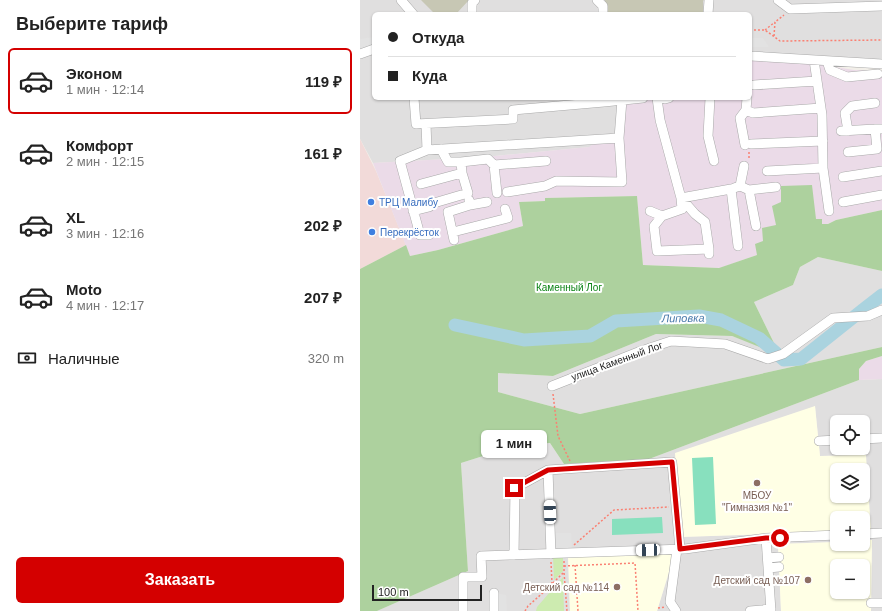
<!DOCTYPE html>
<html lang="ru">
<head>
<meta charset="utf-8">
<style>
	body { margin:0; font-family:Arial,sans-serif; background:#f6f6f6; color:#222; height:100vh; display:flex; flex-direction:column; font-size:15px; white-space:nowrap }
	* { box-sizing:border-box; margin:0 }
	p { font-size:13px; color:#767676 }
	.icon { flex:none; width:22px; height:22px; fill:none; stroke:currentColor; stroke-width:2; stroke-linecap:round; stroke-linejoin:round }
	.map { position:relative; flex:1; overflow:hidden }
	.side { display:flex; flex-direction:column; background:#fff; width:360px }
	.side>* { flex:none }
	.guide { position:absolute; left:12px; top:12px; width:380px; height:88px; border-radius:6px; box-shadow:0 1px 3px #0004; display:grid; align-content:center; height:88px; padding:0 16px; background:#fff }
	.tools { position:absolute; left:470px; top:415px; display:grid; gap:8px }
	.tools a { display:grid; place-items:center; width:40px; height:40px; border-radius:6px; background:#fff; box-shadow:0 1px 3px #0004; font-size:20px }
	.scale { position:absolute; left:12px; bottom:10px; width:110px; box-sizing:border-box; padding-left:4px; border:2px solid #222; border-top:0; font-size:11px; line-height:14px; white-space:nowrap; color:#222; -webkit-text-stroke:3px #fff; paint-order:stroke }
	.end { position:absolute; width:18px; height:18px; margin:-9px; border:5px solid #d40000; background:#fff; box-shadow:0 0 0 2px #fff }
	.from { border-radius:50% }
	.bubble { position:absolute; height:28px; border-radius:6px; background:#fff; box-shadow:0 1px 3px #0004; font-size:13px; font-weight:700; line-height:28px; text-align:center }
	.car { position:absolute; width:12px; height:24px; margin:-12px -6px; border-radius:5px; box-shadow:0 0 3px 1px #0007; background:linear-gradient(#fff 24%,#345 0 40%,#fff 0 76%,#345 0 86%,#fff 0) }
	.guide b { display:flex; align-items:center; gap:14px; height:38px; font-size:15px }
	.guide b+b { border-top:1px solid #e0e0e0 }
	.guide i { width:10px; height:10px; background:#222 }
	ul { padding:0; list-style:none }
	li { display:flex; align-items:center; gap:12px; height:66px; margin:0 8px 6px; padding:0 8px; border:2px solid transparent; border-radius:6px }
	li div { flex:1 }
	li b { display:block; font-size:15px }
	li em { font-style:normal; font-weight:700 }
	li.active { border-color:#d40000 }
	li>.icon { width:36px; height:36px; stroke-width:1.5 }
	h2 { padding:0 16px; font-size:18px; line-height:48px }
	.pay { display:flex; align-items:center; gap:10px; height:44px; padding:0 16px; font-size:15px }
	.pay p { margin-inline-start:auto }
	.cta { display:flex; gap:8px; margin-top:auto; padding:8px 16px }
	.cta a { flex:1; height:46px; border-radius:6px; background:#d40000; color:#fff; font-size:16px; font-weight:700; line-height:46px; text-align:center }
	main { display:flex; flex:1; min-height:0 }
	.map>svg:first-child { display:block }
	.residential { fill:#e0dfdf; fill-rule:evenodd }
	.commercial { fill:#f2dad9 }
	.industrial { fill:#ebdbe8 }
	.education { fill:#ffffe5; fill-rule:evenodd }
	.construction { fill:#c7c7b4 }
	.grass { fill:#cdebb0 }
	.forest { fill:#add19e }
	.pitch { fill:#88e0be }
	.parking { fill:#e2e2e2 }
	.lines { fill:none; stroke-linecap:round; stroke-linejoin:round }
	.river { stroke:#aad3df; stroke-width:13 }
	.minor-casing { stroke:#a9a9a9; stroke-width:10 }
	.path { stroke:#fa8072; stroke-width:1.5; stroke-dasharray:2 2; stroke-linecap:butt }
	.minor { stroke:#fff; stroke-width:9 }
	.route { stroke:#d40000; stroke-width:5 }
	.shop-dot { fill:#3f7fe0; stroke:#fff; stroke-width:1.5 }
	.education-dot { fill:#8d6e63; stroke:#fff; stroke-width:1.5 }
	.labels { text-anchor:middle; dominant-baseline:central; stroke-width:4; stroke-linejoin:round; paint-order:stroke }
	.shop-label { font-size:10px; fill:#366cbe; stroke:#fff; text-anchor:start }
	.park-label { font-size:10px; fill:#0c8416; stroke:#fff }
	.street-label { font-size:10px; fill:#222; stroke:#fff }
	.education-label { font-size:10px; fill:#785e54; stroke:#fff; text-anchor:end }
	.water-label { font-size:11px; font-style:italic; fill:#4a7aab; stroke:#fff }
</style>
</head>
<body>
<main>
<section class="side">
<h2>Выберите тариф</h2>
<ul>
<li class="active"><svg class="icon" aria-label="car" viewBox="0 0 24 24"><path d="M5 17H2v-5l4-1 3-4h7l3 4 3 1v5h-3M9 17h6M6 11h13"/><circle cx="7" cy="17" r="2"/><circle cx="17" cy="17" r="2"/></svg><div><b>Эконом</b><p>1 мин · 12:14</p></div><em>119 ₽</em></li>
<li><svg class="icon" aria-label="car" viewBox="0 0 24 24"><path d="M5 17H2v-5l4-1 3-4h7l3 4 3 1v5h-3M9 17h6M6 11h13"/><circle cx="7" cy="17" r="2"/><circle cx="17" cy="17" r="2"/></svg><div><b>Комфорт</b><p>2 мин · 12:15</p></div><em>161 ₽</em></li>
<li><svg class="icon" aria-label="car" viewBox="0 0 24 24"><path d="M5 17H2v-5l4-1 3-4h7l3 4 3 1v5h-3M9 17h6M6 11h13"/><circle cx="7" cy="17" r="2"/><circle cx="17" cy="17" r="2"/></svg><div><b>XL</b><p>3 мин · 12:16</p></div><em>202 ₽</em></li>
<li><svg class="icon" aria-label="car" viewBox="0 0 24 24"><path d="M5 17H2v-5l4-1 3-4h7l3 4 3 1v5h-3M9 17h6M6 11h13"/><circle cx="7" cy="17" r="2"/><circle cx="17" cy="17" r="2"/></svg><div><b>Moto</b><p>4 мин · 12:17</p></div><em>207 ₽</em></li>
</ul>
<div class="pay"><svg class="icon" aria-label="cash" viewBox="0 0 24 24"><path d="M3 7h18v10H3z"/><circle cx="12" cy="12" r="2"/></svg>Наличные<p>320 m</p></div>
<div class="cta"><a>Заказать</a></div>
</section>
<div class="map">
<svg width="522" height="611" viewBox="0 0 522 611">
	<rect width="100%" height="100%" fill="#f2efe9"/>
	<path class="residential" d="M0,0H245V14H14V98H249L259,102L256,137L240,139L230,147L124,157L13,163L0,139Z
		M344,0H522V60L390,52V14H343V1Z
		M458,257L522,271V347L220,414L138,392V373L193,376L296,334L372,336L410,350L414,343L394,302L433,285L440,267Z
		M522,379V611H511L512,540H503L506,455L460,456L455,406L320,537L477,532V542L418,544L421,611H297L315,553L208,556L210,611H17L108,571L101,463L158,445L190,443L204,464L289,459L499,380ZM477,422H503V448H477Z"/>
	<path class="commercial" d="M0,139L16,171L46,245L0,269Z"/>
	<path class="industrial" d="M390,60L444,62L494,70L522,71V210L476,220L468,224H462L456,219L421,186V202L416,225L403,241L397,255L360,268L283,265L277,196L185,198V201L159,202L163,226L78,250L50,256L13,163L124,157L229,147L240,139L256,137L259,102L249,98H390Z
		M522,356V379L499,380V369L506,361Z"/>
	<path class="education" d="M455,406L460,456L506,455L511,531H503V518H477V532L320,537L315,453ZM477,470H503V496H477Z
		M503,540H512L511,611H421L418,544L477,542V544H503ZM477,566H503V592H477Z
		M315,552L297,611H210L208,556Z"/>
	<path class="construction" d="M61,0H109L96,14H75Z
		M245,0H344L343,1V14H245Z"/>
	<path class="grass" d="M203,555V571L194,580L193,556Z
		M203,577L204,611H176L177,607Z"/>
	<path class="forest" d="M452,185L456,219H462V224H468L476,220L522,210V271L458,257L440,267L433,285L394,302L414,343L410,351L372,336L296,334L193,376L138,373V392L220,414L522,347V356L506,361L499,369V380L289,459L204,464L190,443L158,445L101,463L108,571L17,611H0V269L46,245L50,256L78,250L163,226L159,202L185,201V198L277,196L283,265L359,268L397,255L395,244L403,241L402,228L416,225L412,206L421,202V186Z"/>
	<path class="pitch" d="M353,457L356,524L335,525L332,458Z
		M302,517L303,533L252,535V519Z"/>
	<path class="parking" d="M14,37V45L0,50V39Z
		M390,38H403L409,47H390Z
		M194,533H211L212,549L194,550Z
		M134,593L146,595L147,611H134Z"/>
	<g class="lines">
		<path class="river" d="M95,325L164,340L230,336L256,321L339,316L361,320L399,338L424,360L441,359L505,308L522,295"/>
		<g class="minor-casing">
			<path id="minor" d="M41,0L53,14
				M237,0L243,6V14
				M418,0L430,9L522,6
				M112,14V3L115,0
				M348,14L349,0
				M0,54L14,49
				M390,56L522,64
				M467,61L470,70L487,77L518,74
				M394,85L457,81
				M54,98L56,124L153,119V110L244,102V98
				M301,98L305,99L309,98
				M350,98L348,136L354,161
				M244,102L283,98
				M386,110L393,113L461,108
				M66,124L67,150L40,161L60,235H69
				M481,131L515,129
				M488,131L485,113L492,106L515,103
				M259,138L262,100
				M391,144L463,141
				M385,145L380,118L386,110L387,98
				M67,150L259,138L262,182L196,181L185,186L147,192
				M488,152L517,149L515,129H522
				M101,162L128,159L134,165L137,193
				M134,165L186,161
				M463,168L469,211
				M407,171L463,168L462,115L454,60
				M483,177L522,171
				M61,184L102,173L101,162H88L81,149
				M380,186L389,190L396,226
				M374,188L380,186L384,166
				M389,190L416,187
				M109,200L110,205L127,202
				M483,202L522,195
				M53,211L69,207L74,203L108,193L102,173
				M290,211L302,216L322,209L321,198L300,120L297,98
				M302,216L294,226L297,251L349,249V254
				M93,232L148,218L145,209
				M94,240L88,212L110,205
				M349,249L345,222L335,214L321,198L371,189L378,246
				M192,386L281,351L311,341L365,344L408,359L423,354L473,318L508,316L522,310
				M503,439L522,438
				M459,441L477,440
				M188,470L191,554
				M503,534L522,533
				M154,555L155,488L188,470L312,462L320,549
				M408,558L419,557
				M408,568L419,567
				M134,593V611
				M511,603H522
				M103,611V577H122L121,556L325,549L406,538
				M316,611L310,602L317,549
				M390,611L411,609
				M411,611L406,538L477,535"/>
		</g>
		<path class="path" d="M390,30H405L420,41L522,40
			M405,30L415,22
			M414,36L415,22L424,15
			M389,152V160
			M193,394L198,436L210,461
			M214,545L254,510L309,507
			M204,561V572L207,611
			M191,562L192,584
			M215,565L218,611
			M204,566L275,563L278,611
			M298,608L305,607
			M165,611L168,606L186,590L204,572"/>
		<use href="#minor" class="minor"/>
	</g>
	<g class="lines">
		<path class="route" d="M154,488L188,470L312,462L320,549L406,538H420"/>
	</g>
	<g class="shop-dot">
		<circle cx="11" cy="202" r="4"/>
		<circle cx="12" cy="232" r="4"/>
	</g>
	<g class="education-dot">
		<circle cx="397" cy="483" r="4"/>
		<circle cx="448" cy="580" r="4"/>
		<circle cx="257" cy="587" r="4"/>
	</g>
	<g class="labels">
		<g class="shop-label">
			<text x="19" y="202">ТРЦ Малибу</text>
			<text x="20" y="232">Перекрёсток</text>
		</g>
		<g class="park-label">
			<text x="209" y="287">Каменный Лог</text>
		</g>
		<g class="street-label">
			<text transform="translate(257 361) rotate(-20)">улица Каменный Лог</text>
		</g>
		<g class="education-label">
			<text x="397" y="495" text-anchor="middle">МБОУ<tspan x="397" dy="12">"Гимназия №1"</tspan></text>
			<text x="440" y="580">Детский сад №107</text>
			<text x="249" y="587">Детский сад №114</text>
		</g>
		<g class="water-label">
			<text transform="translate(323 318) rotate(-1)">Липовка</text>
		</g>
	</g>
</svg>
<div class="tools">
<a><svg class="icon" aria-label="locate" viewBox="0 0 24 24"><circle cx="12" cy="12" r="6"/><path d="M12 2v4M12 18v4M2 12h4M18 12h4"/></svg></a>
<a><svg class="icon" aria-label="layers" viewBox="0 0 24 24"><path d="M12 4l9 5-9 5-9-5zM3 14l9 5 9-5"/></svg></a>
<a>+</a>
<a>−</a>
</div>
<div class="scale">100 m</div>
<i class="end from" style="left:420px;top:538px"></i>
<i class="end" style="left:154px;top:488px"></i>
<div class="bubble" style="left:121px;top:430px;width:66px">1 мин</div>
<i class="car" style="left:190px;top:512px;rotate:358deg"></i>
<i class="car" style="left:288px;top:550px;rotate:268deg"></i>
<div class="guide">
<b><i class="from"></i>Откуда</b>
<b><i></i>Куда</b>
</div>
</div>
</main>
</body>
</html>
